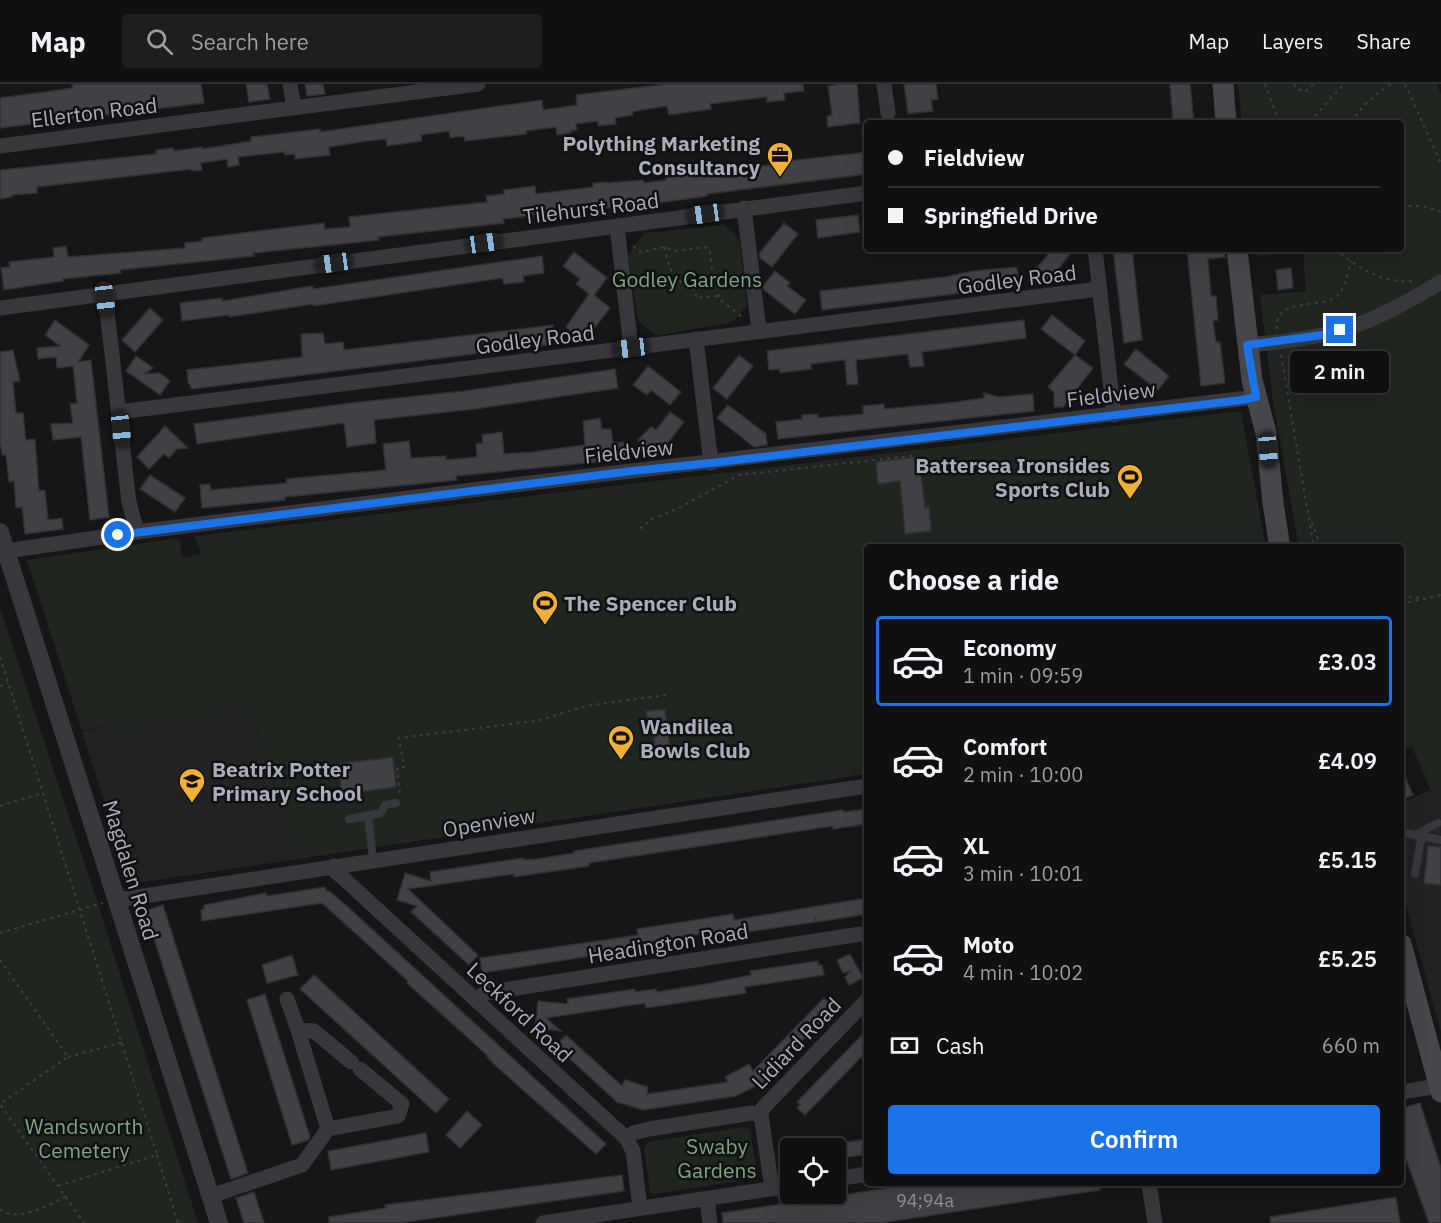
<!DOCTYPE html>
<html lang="en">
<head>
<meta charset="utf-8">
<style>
	body { margin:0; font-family:"IBM Plex Sans",sans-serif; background:#1e1e20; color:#f1f3f6; height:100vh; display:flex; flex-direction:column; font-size:22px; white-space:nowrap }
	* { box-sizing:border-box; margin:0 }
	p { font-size:20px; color:#9c9d9f }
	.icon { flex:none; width:33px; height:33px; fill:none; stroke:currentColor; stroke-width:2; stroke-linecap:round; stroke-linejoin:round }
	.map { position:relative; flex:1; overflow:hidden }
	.panel { position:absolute; left:864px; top:460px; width:540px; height:642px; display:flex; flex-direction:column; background:#101012; border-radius:6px; box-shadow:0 6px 24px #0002,0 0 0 2px #303032 }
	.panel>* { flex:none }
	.banner { position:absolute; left:864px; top:36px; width:540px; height:132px; border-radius:6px; box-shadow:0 6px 24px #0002,0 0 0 2px #303032; display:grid; align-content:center; height:132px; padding:0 24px; background:#101012 }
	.controls { position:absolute; left:780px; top:1054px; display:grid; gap:12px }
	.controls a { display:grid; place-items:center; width:66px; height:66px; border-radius:6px; background:#101012; box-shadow:0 6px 24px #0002,0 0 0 2px #303032; font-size:30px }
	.end { position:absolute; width:27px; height:27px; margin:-14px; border:8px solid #1a73e8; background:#fff; box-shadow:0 0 0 3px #fff }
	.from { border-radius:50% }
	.bubble { position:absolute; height:42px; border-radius:6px; background:#101012; box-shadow:0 6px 24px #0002,0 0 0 2px #303032; font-size:20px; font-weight:600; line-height:42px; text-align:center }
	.car { position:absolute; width:18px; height:36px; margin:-18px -9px; border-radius:8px; box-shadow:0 0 4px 2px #0007; background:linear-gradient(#222 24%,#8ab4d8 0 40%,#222 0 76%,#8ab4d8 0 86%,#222 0) }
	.banner b { display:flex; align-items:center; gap:21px; height:57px; font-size:22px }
	.banner b+b { border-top:2px solid #303032 }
	.banner i { width:15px; height:15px; background:#f1f3f6 }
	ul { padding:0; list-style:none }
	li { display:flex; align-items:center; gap:18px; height:90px; margin:0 12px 9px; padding:0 12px; border:3px solid transparent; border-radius:6px }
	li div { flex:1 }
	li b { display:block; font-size:22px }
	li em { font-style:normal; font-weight:600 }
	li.active { border-color:#1a73e8 }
	li>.icon { width:54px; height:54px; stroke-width:1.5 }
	h2 { padding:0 24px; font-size:27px; line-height:72px }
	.pay { display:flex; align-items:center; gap:15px; height:66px; padding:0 24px; font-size:22px }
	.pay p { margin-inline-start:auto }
	.primary-button { display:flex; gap:12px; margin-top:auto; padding:12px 24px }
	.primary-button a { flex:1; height:69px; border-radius:6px; background:#1a73e8; color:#fff; font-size:24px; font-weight:600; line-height:69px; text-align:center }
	header { display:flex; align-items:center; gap:36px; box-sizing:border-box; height:84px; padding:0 30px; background:#101012; border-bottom:2px solid #303032 }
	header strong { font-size:28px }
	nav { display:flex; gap:33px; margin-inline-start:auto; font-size:21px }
	.search { width:420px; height:54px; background:#1e1e20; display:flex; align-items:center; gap:15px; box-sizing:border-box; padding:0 21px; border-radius:6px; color:#9c9d9f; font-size:22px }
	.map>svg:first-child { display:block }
	.built { fill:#222225 }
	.green { fill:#1e261f }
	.building { fill:#404145; stroke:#303034; stroke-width:1.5 }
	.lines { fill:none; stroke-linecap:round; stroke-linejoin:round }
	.path { stroke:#3d3f44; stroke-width:2; stroke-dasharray:3 4.5; stroke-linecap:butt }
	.service { stroke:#37383d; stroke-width:8 }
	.minor { stroke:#37383d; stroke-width:15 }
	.tertiary { stroke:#37383d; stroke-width:18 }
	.secondary { stroke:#45474d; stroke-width:21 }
	.route { stroke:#1a73e8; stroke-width:8 }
	.labels { text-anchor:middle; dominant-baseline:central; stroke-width:5; stroke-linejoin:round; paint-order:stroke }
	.number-label { font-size:18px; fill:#8e929b }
	.street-label { font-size:21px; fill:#a8adb8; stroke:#111113 }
	.poi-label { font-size:21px; font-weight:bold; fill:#a8adb8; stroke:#111113; text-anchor:start }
	.park-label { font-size:21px; fill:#7fa381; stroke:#111113 }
</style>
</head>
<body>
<header>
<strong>Map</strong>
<div class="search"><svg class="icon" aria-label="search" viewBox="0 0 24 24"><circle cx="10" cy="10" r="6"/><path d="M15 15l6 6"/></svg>Search here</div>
<nav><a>Map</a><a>Layers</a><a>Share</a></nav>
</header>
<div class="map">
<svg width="1441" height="1139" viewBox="0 0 1441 1139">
	<rect width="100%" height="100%" fill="#161618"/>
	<path class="built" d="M250,624L298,775L131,800L82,648L116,639L119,651Z
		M1430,706L1433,711L1441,712V948L1401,803V719Z"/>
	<path class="green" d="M1238,0H1437L1441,11V712L1433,711L1412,663L1401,667V464L1299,463L1273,318L1260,211L1306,207L1303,168L1257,172L1256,165H1401V39H1242Z
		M724,141L739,154L747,221L733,238L657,252L638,237L628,171L644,149Z
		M1241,327L1266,463L867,464V690L298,775L250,624L119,651L115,639L82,647L27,476L179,454L183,474L201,470L195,452Z
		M0,524L98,820L198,1139H0Z
		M744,1043L750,1046L757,1090L754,1095L654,1110L650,1108L644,1063L648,1058Z"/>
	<path class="building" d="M72,0H201L204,19L0,44V14L73,4Z
		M246,0H267L270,15L249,18Z
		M305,0H323L325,10L307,12Z
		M667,0H803L804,7L784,9L785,16L767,18V13L710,20L711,25L669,31L667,22L641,26L632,28L633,31L615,34L616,40L598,42V37L576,40L577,46L571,47V49L557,51L556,43L526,47V50L465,57L464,52L450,54L449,47L421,51L422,57L387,62L386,55L366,57L329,63L330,71L295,75V70L285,71L284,68L238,73L239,81L228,83L227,75L201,79L202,86L192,87V85L37,103V109L12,111V113L0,115V86L156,70V66L173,64L174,67L202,63V65L251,57V53L320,45V48L542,16L543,26L577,21L576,11Z
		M841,0H857L860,39L828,43L827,32L832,31L828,2Z
		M904,0H936L938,15L931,16L933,27L908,30Z
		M1170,0H1190L1194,39H1173Z
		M867,68V90L707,110V112L672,117L538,131L503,135L504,139L378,153L379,156L253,169L254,172L120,186L121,189L63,195V197L4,206L1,184L10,183L9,178L54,173L53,164L66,162L68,173L185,164V159L202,157V154L324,139L325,145L350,143L349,133L487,118L486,112L504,110V106L535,102L536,110L593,103V99L607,98V99L643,96L644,99L666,96V90L708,85V89L719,87V93L734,85L771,81L770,79Z
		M858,131L860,148L818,154L816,136Z
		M784,139L798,150L772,183L760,174L759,170Z
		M1052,165H1074L1048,198L1034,188Z
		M1113,165H1132L1142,256L1124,259Z
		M1187,165H1224L1225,173L1208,175L1211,212H1216L1218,236L1213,237L1216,258H1220L1225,299L1201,302Z
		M574,168L607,194L594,211L610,224L584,257L566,243L589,210L576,200L580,195L563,182Z
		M542,172L544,189L523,192L524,198L504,200L502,194L313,222V220L229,233V231L182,237L180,219L222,214V217L313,202V205Z
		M1017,183L1019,202L822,226L820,207L945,193L973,187Z
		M1291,184L1293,204L1278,206L1276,186Z
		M775,187L790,199L787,202L806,216L795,230L764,206L763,202Z
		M150,224L163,236L135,268L122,256Z
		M1052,231L1085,257L1075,271L1041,245Z
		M55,236L89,261L78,278L91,276L109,433L90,436L81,353L53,356L51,340L73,339L70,320L77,319L73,282L57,284L56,273L38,275L37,264L60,262L45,251Z
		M1024,236L1026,254L922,268L924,282L910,283L908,270L856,276L858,300L847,301L845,277L843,276L811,280V285L780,289L779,285L769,286L767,267Z
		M553,241L555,260L192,305L188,298L187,286L302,273L301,250L323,249L325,260L343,258L344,266Z
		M1136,265L1169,292L1158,306L1124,280Z
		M13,266L20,297L13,298L16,329H23L26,356L35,355L39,407L45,406L48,436L62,434L63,445L25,450L22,423L16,424L14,397L9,398L6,371H2L0,357V268Z
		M739,271L753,282L727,315L713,304Z
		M1075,271L1093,284L1063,323H1054V308L1048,303Z
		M136,272L153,284L144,290L160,289L170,297L160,311L126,287Z
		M648,282L681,308L670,321L651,306L647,311L633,301Z
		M615,285L618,304L475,325L374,336L376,359L347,363L344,339L197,360L194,340L351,319L464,307Z
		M984,309L999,313L1033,310L1034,327L778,355L776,338L802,335V331L818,330V334L863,330V322L884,320V325L949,319L984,314Z
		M728,321L766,350L767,361L754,363L717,334Z
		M670,328L684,338L658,372L638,356L651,343L656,346Z
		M600,334L602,345H611L613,359L625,358L627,375L456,392L457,396L285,413V416L202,424L200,401L210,400L211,406L287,399L286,395L386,386L383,360L409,357L411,374L446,372V376L477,373L476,360L483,359L482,351L502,348L504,370L532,368L585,361L583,337Z
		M165,342L188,364L177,365L169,374L164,370L149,385L137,373Z
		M919,373L925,424L929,423L931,447L905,450L900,397L878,400L876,378Z
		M150,391L185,414L175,428L140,405Z
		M665,625L670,664L655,666L654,652H650L646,627Z
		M393,673L396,703L342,710L338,680Z
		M1401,684L1413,711L1401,716Z
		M867,725V740L833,745V742L589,779V782L514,793V790L408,805L478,871L469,881L411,828L417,822L397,816L405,789L431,797L430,788L524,774V776L537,775L574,769V767L843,726L844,728Z
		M1428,762L1441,763V801L1424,799Z
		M325,803L326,807H329L348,823L606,1060L596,1070L497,983L487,973L488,972L407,899L408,897L322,819L202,837L201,826L204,825V821L266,809L267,812Z
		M867,814V830L817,838L815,834L816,838L740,849V845L723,847V846L634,861L635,865L482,889L480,874L638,851L637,845L733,830L734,836Z
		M163,821L248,1089L231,1095L145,827Z
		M850,870L863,894L849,901L845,893L851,887L843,889L837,876Z
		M292,871L298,891L267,899L262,881Z
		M818,877V881H822L824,891L745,903L746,909L734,911L646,924L645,919L546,934L561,947L535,944L538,917L568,920L567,915L635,905V908L656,905V908L706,900L751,891L750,887Z
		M314,891L449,1015L436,1029L300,905Z
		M265,910L310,1053L308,1056L292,1061L247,916Z
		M824,914L834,924L775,984L776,985L764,998L736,1012L643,1026L617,1018L556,962L566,951L622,1002L625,996L648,1003L647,1010L728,998L725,993L749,980L753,987Z
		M862,951L867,956V967L805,1031L797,1024L800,1021L797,1018Z
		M1420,1019L1441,1084V1139H1429L1401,1061V1028L1404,1027L1403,1024Z
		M467,1027L482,1041L460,1064L446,1051Z
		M426,1049L429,1068L331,1086L328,1067Z
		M867,1055V1067L861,1068L862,1071L836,1075V1060Z
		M622,1091L624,1107L399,1139H329V1133L379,1125L386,1124L385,1121Z
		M915,1100H1100V1106L880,1139H723L722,1129Z
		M254,1108L264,1139H244L236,1114Z
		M1396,1113L1400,1139H1271L1270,1133Z"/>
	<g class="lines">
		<path class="path" d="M1265,0L1279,39
			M1294,0L1296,4L1305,8L1314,0
			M1405,0L1441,80
			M1312,39L1315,32L1344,0
			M1352,39C1361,21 1375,11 1391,0
			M1401,122H1423L1441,128
			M633,162L641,168L665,163L674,167L706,163L710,167L713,196L718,201L719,215L742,233
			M665,163C667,183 675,199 695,206
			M1335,165C1358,184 1383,200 1414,197
			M712,195L695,197L696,214L718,212
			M1277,245C1274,210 1325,228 1340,209C1346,200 1348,187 1351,177
			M1281,271L1314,464
			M1312,438L1317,453L1325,464
			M640,444L644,443L649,436L677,425L739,391L911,372L910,367
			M1401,512L1422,514
			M1401,520L1441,511
			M0,573L157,1071L58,1102
			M0,602L8,599
			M400,709L397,684L404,683L399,654L536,637L586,622L666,611
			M0,722L43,709
			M0,849L103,819
			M0,876L68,973L0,1020L84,1139
			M68,973L123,958
			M157,1071L178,1139
			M0,1125C16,1139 49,1122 66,1112"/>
		<path class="service" d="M368,732L373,776
			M349,735L381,729L385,721L396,719
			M1401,748L1441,756
			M1417,750L1438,739
			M1415,790L1420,760L1423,753"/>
		<path class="minor" d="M290,0L294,24
			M884,0L888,29
			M0,62L478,0
			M744,124L759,247
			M617,142L631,264
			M1095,165L1114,331
			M105,210L129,418L137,448
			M0,224L867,109
			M696,255L711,379
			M1247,261C1272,259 1297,256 1322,251C1364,243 1404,220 1441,198
			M119,328L1099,205
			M7,469L13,466L137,448L505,402L1256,313
			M334,782L335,787L341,792L626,1054L633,1067L640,1124
			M117,816L867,702
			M287,915L298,946
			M477,915L485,909L529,902L867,849
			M1401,1008L1439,1002
			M328,1045L398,1032L402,1020L360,985
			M626,1054L633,1049L649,1045L752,1029L761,1031
			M836,1095L867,1090
			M1149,1100L1155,1139
			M772,1105L761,1031L763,1024L867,916
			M211,1112L302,1081L328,1045L298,946L314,947L351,978
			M707,1115L710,1139
			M543,1139L790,1102"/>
		<path class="tertiary" d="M0,448L219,1139"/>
		<path class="secondary" d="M1223,0L1226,39
			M1237,165L1252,296L1266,349L1273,419L1280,464
			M1401,860L1441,1008"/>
	</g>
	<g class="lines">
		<path class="route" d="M118,451L632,387L711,379L1242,316L1256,313L1247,261L1323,251L1340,246"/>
	</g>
	<defs>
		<g id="office-pin" transform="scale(1.35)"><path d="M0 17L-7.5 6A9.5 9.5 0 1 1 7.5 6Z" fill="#f2b134" stroke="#111113"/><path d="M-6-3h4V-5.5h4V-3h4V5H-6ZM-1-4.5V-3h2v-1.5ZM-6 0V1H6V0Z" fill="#111"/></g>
		<g id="stadium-pin" transform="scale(1.35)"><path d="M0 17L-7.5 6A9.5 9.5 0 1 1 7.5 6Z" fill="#f2b134" stroke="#111113"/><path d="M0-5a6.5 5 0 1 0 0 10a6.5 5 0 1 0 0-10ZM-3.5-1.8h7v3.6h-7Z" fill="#111"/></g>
		<g id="school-pin" transform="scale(1.35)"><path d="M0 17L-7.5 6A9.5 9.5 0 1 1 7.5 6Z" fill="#f2b134" stroke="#111113"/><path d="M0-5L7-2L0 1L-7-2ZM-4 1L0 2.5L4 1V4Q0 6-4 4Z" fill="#111"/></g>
	</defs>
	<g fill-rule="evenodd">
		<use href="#office-pin" x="780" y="71"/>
		<use href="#stadium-pin" x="1130" y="393"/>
		<use href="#stadium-pin" x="545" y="519"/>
		<use href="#stadium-pin" x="621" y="654"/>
		<use href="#school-pin" x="192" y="697"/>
	</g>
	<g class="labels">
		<g class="number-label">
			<text x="925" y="1116">94;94a</text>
		</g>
		<g class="street-label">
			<text transform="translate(94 28) rotate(-7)">Ellerton Road</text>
			<text transform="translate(591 124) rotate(-7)">Tilehurst Road</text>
			<text transform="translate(1017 195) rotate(-7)">Godley Road</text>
			<text transform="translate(535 255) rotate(-7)">Godley Road</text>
			<text transform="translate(1111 310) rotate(-7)">Fieldview</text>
			<text transform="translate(629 367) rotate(-6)">Fieldview</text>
			<text transform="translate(489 738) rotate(-9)">Openview</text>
			<text transform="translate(131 786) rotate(73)">Magdalen Road</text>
			<text transform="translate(668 859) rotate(-9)">Headington Road</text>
			<text transform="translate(520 928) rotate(43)">Leckford Road</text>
			<text transform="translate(796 959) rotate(-46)">Lidiard Road</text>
		</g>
		<g class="poi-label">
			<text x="760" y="59" text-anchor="end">Polything Marketing<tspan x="760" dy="24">Consultancy</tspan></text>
			<text x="1110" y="381" text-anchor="end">Battersea Ironsides<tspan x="1110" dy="24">Sports Club</tspan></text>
			<text x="564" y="519">The Spencer Club</text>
			<text x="640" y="642">Wandilea<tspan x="640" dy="24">Bowls Club</tspan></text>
			<text x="212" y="685">Beatrix Potter<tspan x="212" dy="24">Primary School</tspan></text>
		</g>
		<g class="park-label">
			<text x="687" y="195">Godley Gardens</text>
			<text x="84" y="1042">Wandsworth<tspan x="84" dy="24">Cemetery</tspan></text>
			<text x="717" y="1062">Swaby<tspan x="717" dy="24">Gardens</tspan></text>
		</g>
	</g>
</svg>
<div class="controls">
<a><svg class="icon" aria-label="locate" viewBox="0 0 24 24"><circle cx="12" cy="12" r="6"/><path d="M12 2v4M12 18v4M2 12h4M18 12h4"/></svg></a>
</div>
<i class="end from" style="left:118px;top:451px"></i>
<i class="end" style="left:1340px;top:246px"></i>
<div class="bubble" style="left:1290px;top:267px;width:99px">2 min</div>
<i class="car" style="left:705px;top:130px;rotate:262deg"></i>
<i class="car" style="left:484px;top:159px;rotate:82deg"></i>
<i class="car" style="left:334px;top:179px;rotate:262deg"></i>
<i class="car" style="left:105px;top:215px;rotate:173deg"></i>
<i class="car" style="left:631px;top:264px;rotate:263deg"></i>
<i class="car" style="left:121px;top:345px;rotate:174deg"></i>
<i class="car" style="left:1268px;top:366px;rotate:175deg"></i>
<div class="banner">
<b><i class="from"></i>Fieldview</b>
<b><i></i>Springfield Drive</b>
</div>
<section class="panel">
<h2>Choose a ride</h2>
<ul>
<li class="active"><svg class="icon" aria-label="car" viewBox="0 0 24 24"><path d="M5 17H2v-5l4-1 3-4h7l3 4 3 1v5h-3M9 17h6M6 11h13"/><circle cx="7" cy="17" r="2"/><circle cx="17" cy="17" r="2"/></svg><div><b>Economy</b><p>1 min · 09:59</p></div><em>£3.03</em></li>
<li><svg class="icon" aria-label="car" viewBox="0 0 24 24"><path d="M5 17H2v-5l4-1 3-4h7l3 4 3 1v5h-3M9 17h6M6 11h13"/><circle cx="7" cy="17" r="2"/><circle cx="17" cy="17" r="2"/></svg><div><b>Comfort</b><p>2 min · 10:00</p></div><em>£4.09</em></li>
<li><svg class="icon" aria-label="car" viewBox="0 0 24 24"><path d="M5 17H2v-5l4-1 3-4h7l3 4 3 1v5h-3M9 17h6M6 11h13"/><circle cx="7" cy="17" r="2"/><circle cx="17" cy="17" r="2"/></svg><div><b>XL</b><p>3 min · 10:01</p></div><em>£5.15</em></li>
<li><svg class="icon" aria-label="car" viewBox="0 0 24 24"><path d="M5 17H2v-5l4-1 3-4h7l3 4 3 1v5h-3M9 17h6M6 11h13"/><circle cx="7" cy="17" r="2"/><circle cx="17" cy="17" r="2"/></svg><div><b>Moto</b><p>4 min · 10:02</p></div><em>£5.25</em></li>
</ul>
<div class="pay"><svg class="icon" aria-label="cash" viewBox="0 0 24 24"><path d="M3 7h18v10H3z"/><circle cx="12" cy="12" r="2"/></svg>Cash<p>660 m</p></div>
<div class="primary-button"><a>Confirm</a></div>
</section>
</div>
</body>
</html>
